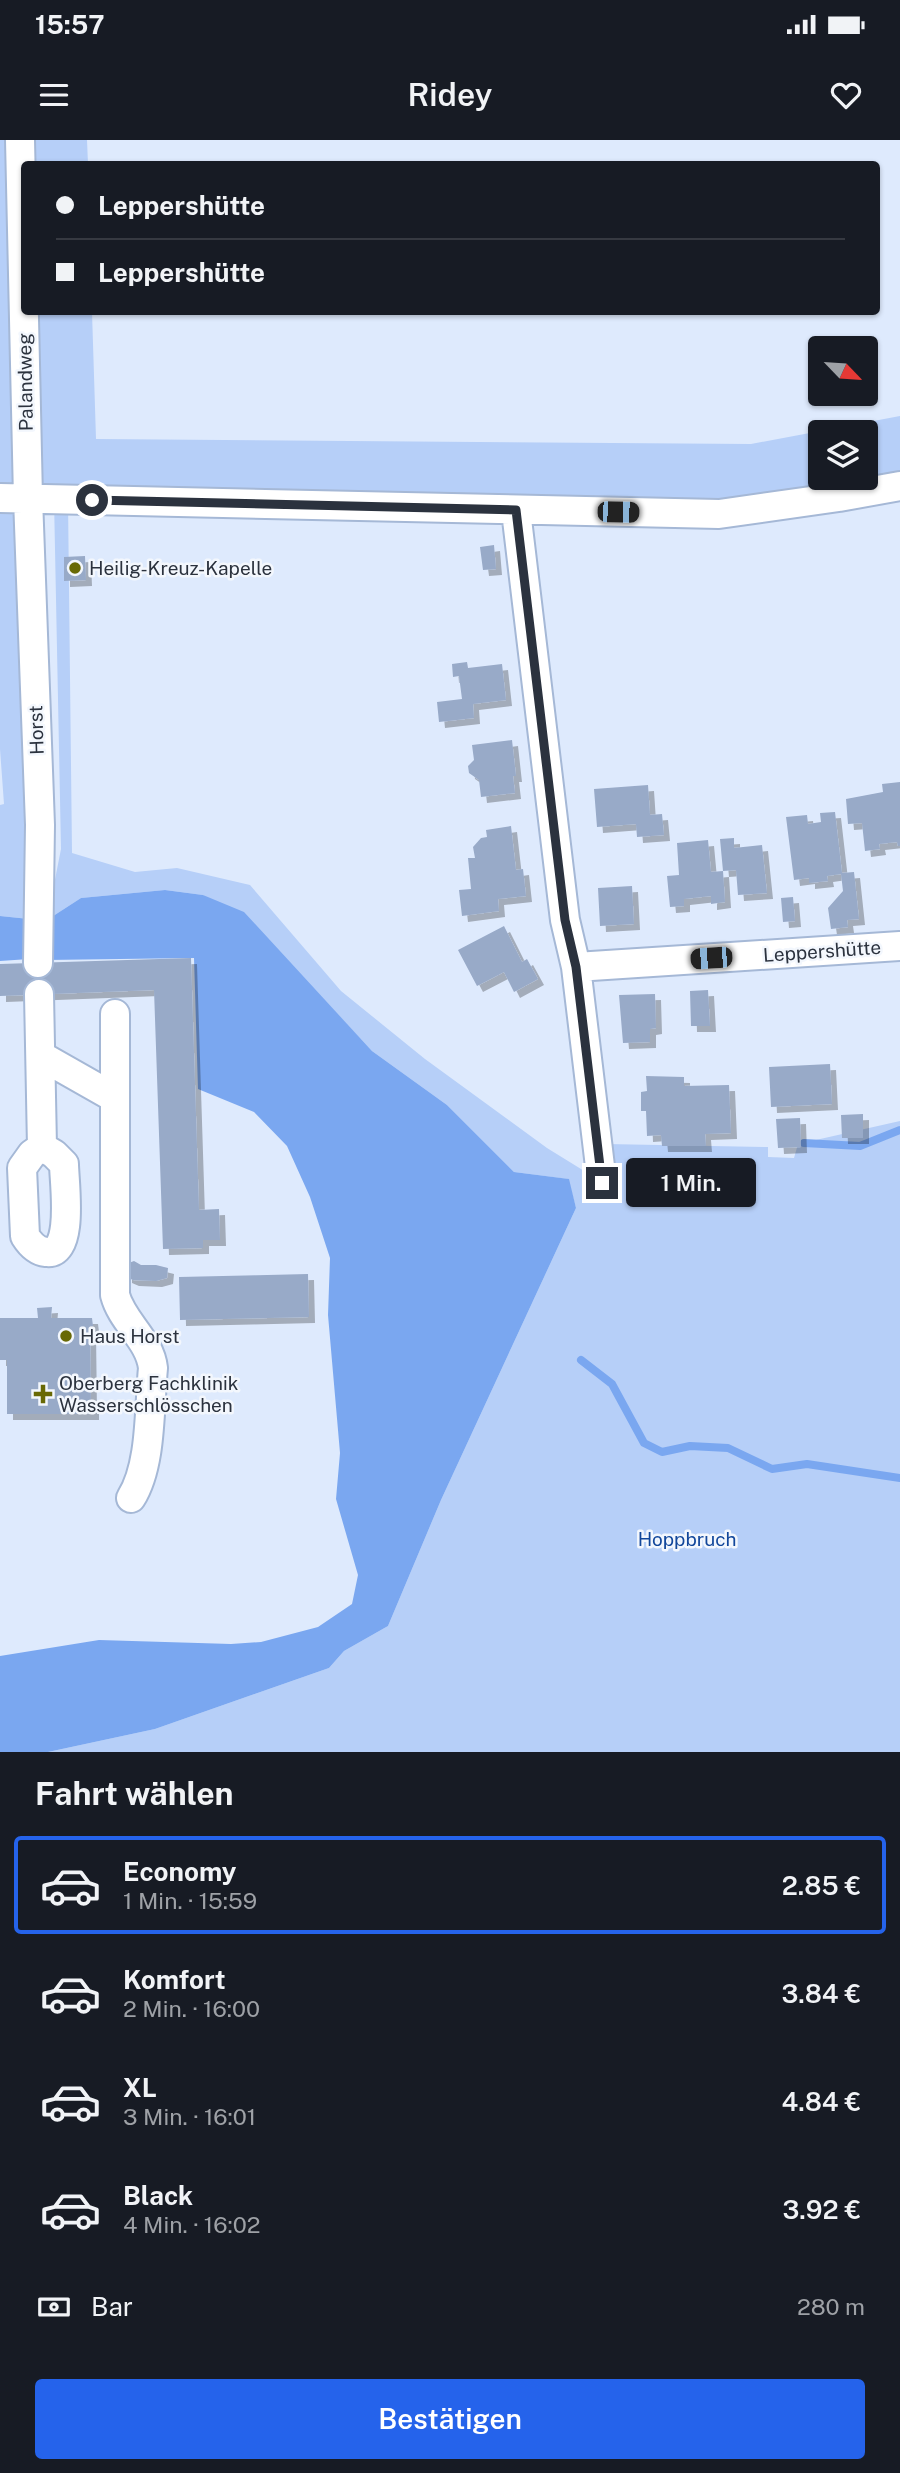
<!DOCTYPE html>
<html lang="de">
<head>
<meta charset="utf-8">
<style>
	body { margin:0; font-family:"Public Sans",sans-serif; background:#20242c; color:#f1f3f6; height:100vh; display:flex; flex-direction:column; font-size:26px; white-space:nowrap }
	* { box-sizing:border-box; margin:0 }
	p { font-size:23px; color:#9ea1a6 }
	.icon { flex:none; width:38px; height:38px; fill:none; stroke:currentColor; stroke-width:2; stroke-linecap:round; stroke-linejoin:round }
	.map { position:relative; height:1612px; overflow:hidden }
	.details { display:flex; flex-direction:column; background:#171b24; flex:1 }
	.details>* { flex:none }
	.guide { position:absolute; left:21px; top:21px; width:859px; height:154px; border-radius:7px; box-shadow:0 2px 5px #0004; display:grid; align-content:center; height:154px; padding:0 35px; background:#171b24 }
	.needle { width:46px; rotate:115deg }
	.buttons { position:absolute; left:808px; top:196px; display:grid; gap:14px }
	.buttons a { display:grid; place-items:center; width:70px; height:70px; border-radius:7px; background:#171b24; box-shadow:0 2px 5px #0004; font-size:35px }
	.end { position:absolute; width:32px; height:32px; margin:-16px; border:9px solid #2b323e; background:#fff; box-shadow:0 0 0 4px #fff }
	.from { border-radius:50% }
	.bubble { position:absolute; height:49px; border-radius:7px; background:#171b24; box-shadow:0 2px 5px #0004; font-size:23px; font-weight:600; line-height:49px; text-align:center }
	.car { position:absolute; width:21px; height:42px; margin:-21px -10px; border-radius:9px; box-shadow:0 0 5px 2px #0007; background:linear-gradient(#222 24%,#8ab4d8 0 40%,#222 0 76%,#8ab4d8 0 86%,#222 0) }
	.guide b { display:flex; align-items:center; gap:24px; height:66px; font-size:26px }
	.guide b+b { border-top:2px solid #363941 }
	.guide i { width:18px; height:18px; background:#f1f3f6 }
	ul { padding:0; list-style:none }
	li { display:flex; align-items:center; gap:21px; height:98px; margin:0 14px 10px; padding:0 21px; border:4px solid transparent; border-radius:7px }
	li div { flex:1 }
	li b { display:block; font-size:26px }
	li em { font-style:normal; font-weight:600 }
	li.on { border-color:#2563eb }
	li>.icon { width:63px; height:63px; stroke-width:1.5 }
	h2 { padding:0 35px; font-size:32px; line-height:84px }
	.pay { display:flex; align-items:center; gap:18px; height:77px; padding:0 35px; font-size:26px }
	.pay p { margin-inline-start:auto }
	.action { display:flex; gap:14px; margin-top:auto; padding:14px 35px }
	.action a { flex:1; height:80px; border-radius:7px; background:#2563eb; color:#fff; font-size:28px; font-weight:600; line-height:80px; text-align:center }
	.status { display:flex; justify-content:space-between; align-items:center; height:49px; padding:0 35px; background:#171b24; direction:ltr }
	.status svg { height:19px; fill:currentColor }
	header { display:flex; justify-content:space-between; align-items:center; height:91px; padding:0 35px; background:#171b24; font-size:32px; font-weight:600 }
	.map>svg:first-child { display:block }
	.green { fill:#b6cff8; fill-rule:evenodd }
	.water { fill:#7aa7f0 }
	.lines { fill:none; stroke-linecap:round; stroke-linejoin:round }
	.stream { stroke:#7aa7f0; stroke-width:8 }
	.building { fill:#98aac8; filter:url(#shadow) }
	.minor-casing { stroke:#a5b8d6; stroke-width:32 }
	.minor { stroke:#fff; stroke-width:28 }
	.route { stroke:#2b323e; stroke-width:9 }
	.poi-dot { fill:#686905; stroke:#f3f7fd; stroke-width:2.5 }
	.labels { text-anchor:middle; dominant-baseline:central; stroke-width:5; stroke-linejoin:round; paint-order:stroke }
	.street-label { font-size:19px; fill:#2b323e; stroke:#f3f7fd }
	.poi-label { font-size:19px; fill:#2b323e; stroke:#f3f7fd; text-anchor:start }
	.park-label { font-size:19px; fill:#12479b; stroke:#f3f7fd }
</style>
</head>
<body>
<div class="status"><b>15:57</b><svg viewBox="0 0 49 12"><path d="M0 12V9h3v3zM5 12V6h3v6zM10 12V3h3v9zM15 12V0h3v12zM26 1h20v11H26zM47 4h2v5h-2z"/></svg></div>
<header><svg class="icon" aria-label="menu" viewBox="0 0 24 24"><path d="M4 6h16M4 12h16M4 18h16"/></svg>Ridey<svg class="icon" aria-label="heart" viewBox="0 0 24 24"><path d="M12 20l-8-8c-3-5 5-10 8-4 3-6 11-1 8 4z"/></svg></header>
<div class="map">
<svg width="900" height="1612" viewBox="0 0 900 1612">
	<defs>
		<filter id="shadow"><feDropShadow dx="6" dy="6" stdDeviation="0" flood-color="#0004"/></filter>
	</defs>
	<rect width="100%" height="100%" fill="#deeafd"/>
	<path class="green" d="M0,0H87L88,24H24V172H92L96,299L751,304L900,276V346L719,374L68,360L72,713L135,732L177,728L250,745L341,851L425,919L547,1008L615,1050H617L620,1042L614,1034L606,1004L768,1007V1017L794,1018L798,1004L900,981V1612H48L155,1589L329,1528L344,1511L388,1486L441,1360L576,1068L568,1039L514,1032L447,965L372,911L282,815L203,755L165,750L81,758L47,780L61,709L54,359L29,358V779L0,776V665L4,664L0,609ZM821,292H866V338H821Z"/>
	<path class="water" d="M165,750L203,755L244,772L372,911L447,965L514,1032L569,1039L576,1068L441,1360L388,1486L344,1511L329,1528L155,1589L48,1612H0V1516L99,1500L231,1504L261,1502L318,1487L352,1464L358,1435L336,1359L340,1313L328,1175L330,1118L310,1057L287,1006L254,972L198,949L194,818L46,820L47,780L81,758Z
		M0,776L29,779V819L0,821Z"/>
	<g class="lines">
		<path class="stream" d="M804,1003L860,1006L900,990
			M581,1220L612,1244L644,1303L662,1312L690,1306L728,1308L772,1329L807,1324L900,1338"/>
	</g>
	<path class="building" d="M494,405L496,429L483,430L480,407Z
		M85,416L86,440L64,441V417Z
		M467,522L468,528L502,524L506,560L473,564L474,578L439,582L437,562L462,559L459,536L453,537L452,524Z
		M512,600L516,636H513L515,653L481,657L479,640L469,633L468,626L474,620L472,605Z
		M900,642V706H898L897,702L879,704L880,709L865,711L862,683L848,684L846,659L883,652L882,644Z
		M648,645L650,675L662,674L664,695L637,697L636,684L597,687L594,649Z
		M835,672L842,733L854,732L859,779L847,780L848,787L831,789L828,768L843,751L841,734L827,736L828,741L809,743V738L794,740L786,677L807,675L808,684L821,682L820,673Z
		M511,686L516,730L523,729L526,756L498,759L499,771L462,776L459,750L471,749L468,718H475L473,707L481,698L487,697L486,690Z
		M734,698V708L762,705L767,753L738,755L736,730L723,731L720,699Z
		M708,700L711,732L723,731L725,762L711,764V756L684,759V766L670,767L667,736L679,735L677,703Z
		M632,746L634,784L600,786L598,748Z
		M793,757L795,781L783,782L781,758Z
		M504,786L522,822L527,819L538,839L514,852L504,832L477,846L458,810Z
		M191,818L199,1070L219,1069L220,1100H203V1108L163,1109L154,850L0,856V824Z
		M708,850L710,886H691L690,851Z
		M655,854L656,888L650,889V902L623,903L619,855Z
		M830,924L832,964L771,967L769,927Z
		M646,936L684,937V946L729,945L731,993L705,994L706,1006H662L661,995L647,996L646,971H641V952L647,951Z
		M863,974V998H842L841,975Z
		M800,978L801,1007L778,1008L776,979Z
		M134,1121L141,1125H156L168,1128L167,1138L156,1141L133,1140L126,1137V1124Z
		M308,1134L309,1177L180,1180L179,1137Z
		M52,1167L51,1178H92L93,1186H90L91,1268H93V1274H7V1220H0V1178H38L37,1168Z"/>
	<g class="lines">
		<g class="minor-casing">
			<path id="minor" d="M20,0L28,358L40,685L38,823
				M0,358L719,374L839,357L900,346
				M516,371L565,780L576,827L602,1043
				M576,827L900,806
				M39,854L42,1007L54,1014L64,1024C64,1041 75,1116 46,1112C36,1111 30,1104 25,1096L22,1028L32,1014L42,1007
				M115,874V1155C122,1182 150,1200 153,1228C149,1267 152,1325 131,1358
				M41,916L115,958"/>
		</g>
		<use href="#minor" class="minor"/>
	</g>
	<g class="lines">
		<path class="route" d="M92,360L516,370L565,780L576,827L602,1043"/>
	</g>
	<g class="poi-dot">
		<circle cx="75" cy="428" r="7"/>
		<circle cx="66" cy="1196" r="7"/>
		<path d="M39.5 1243.5h7v7h7v7h-7v7h-7v-7h-7v-7h7z"/>
	</g>
	<g class="labels">
		<g class="street-label">
			<text transform="translate(25 242) rotate(-91)">Palandweg</text>
			<text transform="translate(36 590) rotate(-92)">Horst</text>
			<text transform="translate(822 811) rotate(-4)">Leppershütte</text>
		</g>
		<g class="poi-label">
			<text x="89" y="428">Heilig-Kreuz-Kapelle</text>
			<text x="80" y="1196">Haus Horst</text>
			<text x="59" y="1243">Oberberg Fachklinik<tspan x="59" dy="22">Wasserschlösschen</tspan></text>
		</g>
		<g class="park-label">
			<text x="687" y="1399">Hoppbruch</text>
		</g>
	</g>
</svg>
<div class="buttons">
<a><svg class="needle" viewBox="-14 -14 28 28"><path d="M0-13l5 13h-10z" fill="#e53935"/><path d="M0 13l5-13h-10z" fill="#9ea1a6"/></svg></a>
<a><svg class="icon" aria-label="layers" viewBox="0 0 24 24"><path d="M12 4l9 5-9 5-9-5zM3 14l9 5 9-5"/></svg></a>
</div>
<i class="end from" style="left:92px;top:360px"></i>
<i class="end" style="left:602px;top:1043px"></i>
<div class="bubble" style="left:626px;top:1018px;width:130px">1 Min.</div>
<i class="car" style="left:618px;top:372px;rotate:91deg"></i>
<i class="car" style="left:711px;top:818px;rotate:266deg"></i>
<div class="guide">
<b><i class="from"></i>Leppershütte</b>
<b><i></i>Leppershütte</b>
</div>
</div>
<section class="details">
<h2>Fahrt wählen</h2>
<ul>
<li class="on"><svg class="icon" aria-label="car" viewBox="0 0 24 24"><path d="M5 17H2v-5l4-1 3-4h7l3 4 3 1v5h-3M9 17h6M6 11h13"/><circle cx="7" cy="17" r="2"/><circle cx="17" cy="17" r="2"/></svg><div><b>Economy</b><p>1 Min. · 15:59</p></div><em>2.85 €</em></li>
<li><svg class="icon" aria-label="car" viewBox="0 0 24 24"><path d="M5 17H2v-5l4-1 3-4h7l3 4 3 1v5h-3M9 17h6M6 11h13"/><circle cx="7" cy="17" r="2"/><circle cx="17" cy="17" r="2"/></svg><div><b>Komfort</b><p>2 Min. · 16:00</p></div><em>3.84 €</em></li>
<li><svg class="icon" aria-label="car" viewBox="0 0 24 24"><path d="M5 17H2v-5l4-1 3-4h7l3 4 3 1v5h-3M9 17h6M6 11h13"/><circle cx="7" cy="17" r="2"/><circle cx="17" cy="17" r="2"/></svg><div><b>XL</b><p>3 Min. · 16:01</p></div><em>4.84 €</em></li>
<li><svg class="icon" aria-label="car" viewBox="0 0 24 24"><path d="M5 17H2v-5l4-1 3-4h7l3 4 3 1v5h-3M9 17h6M6 11h13"/><circle cx="7" cy="17" r="2"/><circle cx="17" cy="17" r="2"/></svg><div><b>Black</b><p>4 Min. · 16:02</p></div><em>3.92 €</em></li>
</ul>
<div class="pay"><svg class="icon" aria-label="cash" viewBox="0 0 24 24"><path d="M3 7h18v10H3z"/><circle cx="12" cy="12" r="2"/></svg>Bar<p>280 m</p></div>
<div class="action"><a>Bestätigen</a></div>
</section>
</body>
</html>
